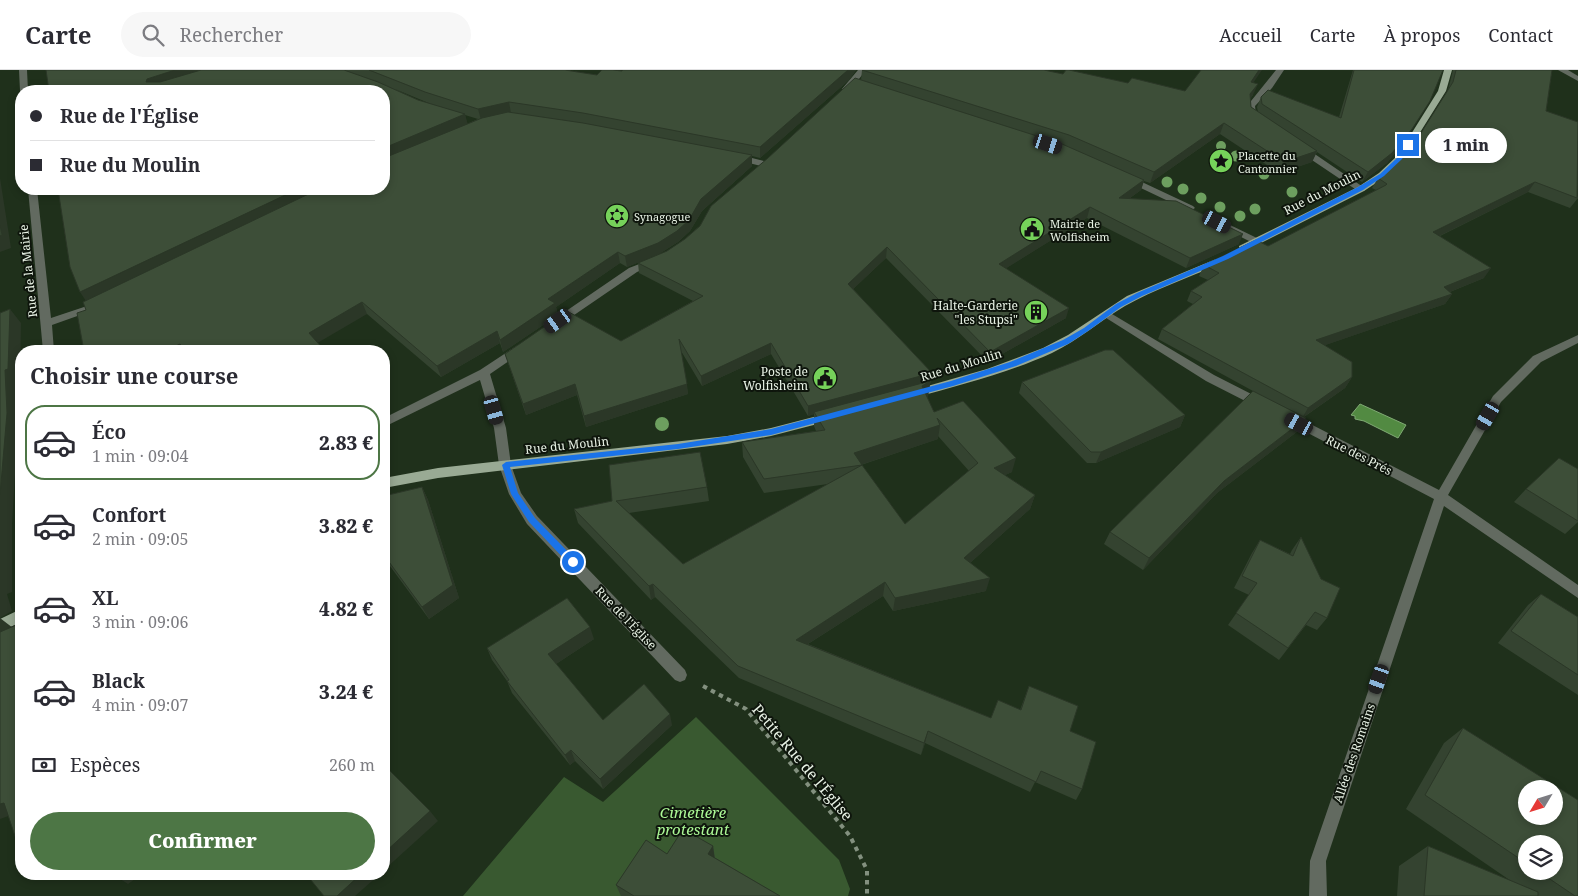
<!DOCTYPE html>
<html lang="fr">
<head>
<meta charset="utf-8">
<style>
	body { margin:0; font-family:"Noto Serif",serif; background:#f7f7f7; color:#2b2b33; height:100vh; display:flex; flex-direction:column; font-size:19px; white-space:nowrap }
	* { box-sizing:border-box; margin:0 }
	p { font-size:16px; color:#7c7c81 }
	.icon { flex:none; width:28px; height:28px; fill:none; stroke:currentColor; stroke-width:2; stroke-linecap:round; stroke-linejoin:round }
	.map { position:relative; flex:1; overflow:hidden }
	.panel { position:absolute; left:15px; top:275px; width:375px; height:535px; display:flex; flex-direction:column; background:#fff; border-radius:20px; box-shadow:0 2px 8px #0003 }
	.panel>* { flex:none }
	.top-card { position:absolute; left:15px; top:15px; width:375px; height:110px; border-radius:20px; box-shadow:0 2px 8px #0003; display:grid; align-content:center; height:110px; padding:0 15px; background:#fff }
	.needle { width:32px; rotate:232deg }
	.fabs { position:absolute; left:1518px; top:710px; display:grid; gap:10px }
	.fabs a { display:grid; place-items:center; width:45px; height:45px; border-radius:50%; background:#fff; box-shadow:0 2px 8px #0003; font-size:25px }
	.end { position:absolute; width:22px; height:22px; margin:-11px; border:6px solid #1a73e8; background:#fff; box-shadow:0 0 0 2px #fff }
	.from { border-radius:50% }
	.bubble { position:absolute; height:35px; border-radius:18px; background:#fff; box-shadow:0 2px 8px #0003; font-size:16px; font-weight:800; line-height:35px; text-align:center }
	.car { position:absolute; width:15px; height:30px; margin:-15px -8px; border-radius:6px; box-shadow:0 0 4px 1px #0007; background:linear-gradient(#222 24%,#8ab4d8 0 40%,#222 0 76%,#8ab4d8 0 86%,#222 0) }
	.top-card b { display:flex; align-items:center; gap:18px; height:48px; font-size:19px }
	.top-card b+b { border-top:1px solid #e1e1e2 }
	.top-card i { width:12px; height:12px; background:#2b2b33 }
	ul { padding:0; list-style:none }
	li { display:flex; align-items:center; gap:15px; height:75px; margin:0 10px 8px; padding:0 5px; border:2px solid transparent; border-radius:20px }
	li div { flex:1 }
	li b { display:block; font-size:19px }
	li em { font-style:normal; font-weight:800 }
	li.on { border-color:#4d7645 }
	li>.icon { width:45px; height:45px; stroke-width:1.5 }
	h2 { padding:0 15px; font-size:22px; line-height:60px }
	.pay { display:flex; align-items:center; gap:12px; height:55px; padding:0 15px; font-size:19px }
	.pay p { margin-inline-start:auto }
	.cta { display:flex; gap:10px; margin-top:auto; padding:10px 15px }
	.cta a { flex:1; height:58px; border-radius:30px; background:#4d7645; color:#fff; font-size:20px; font-weight:800; line-height:58px; text-align:center }
	header { display:flex; align-items:center; gap:30px; box-sizing:border-box; height:70px; padding:0 25px; background:#fff; border-bottom:1px solid #e1e1e2 }
	header strong { font-size:24px }
	nav { display:flex; gap:28px; margin-inline-start:auto; font-size:18px }
	.search { width:350px; height:45px; background:#f7f7f7; display:flex; align-items:center; gap:12px; box-sizing:border-box; padding:0 18px; border-radius:28px; color:#7c7c81; font-size:19px }
	.map>svg:first-child { display:block }
	.green { fill:#395930 }
	.water { fill:#528a42; stroke:#7faa73 }
	.lines { fill:none; stroke-linecap:round; stroke-linejoin:round }
	.path { stroke:#83907f; stroke-width:4; stroke-dasharray:4.5 4.5; stroke-linecap:butt }
	.minor { fill:#626a60; fill-rule:evenodd }
	.major { fill:#99aa94; fill-rule:evenodd }
	.tree { fill:#6d9f5f }
	.wall { fill:#344330; fill-rule:evenodd }
	.shaded-wall { fill:#2b3727 }
	.building { fill:#3d4e38; stroke:#2b3727; fill-rule:evenodd }
	.route { fill:#1a73e8 }
	.labels { text-anchor:middle; dominant-baseline:central; stroke-width:4; stroke-linejoin:round; paint-order:stroke }
	.far-poi-label { font-size:11px; fill:#e9f3e6; stroke:#0e150c; text-anchor:start }
	.street-label { font-size:12px; fill:#e9f3e6; stroke:#0e150c }
	.poi-label { font-size:12px; fill:#e9f3e6; stroke:#0e150c; text-anchor:end }
	.near-street-label { font-size:15px; fill:#e9f3e6; stroke:#0e150c }
	.near-park-label { font-size:15px; font-style:italic; fill:#acf996; stroke:#0e150c }
</style>
</head>
<body>
<header>
<strong>Carte</strong>
<div class="search"><svg class="icon" aria-label="search" viewBox="0 0 24 24"><circle cx="10" cy="10" r="6"/><path d="M15 15l6 6"/></svg>Rechercher</div>
<nav><a>Accueil</a><a>Carte</a><a>À propos</a><a>Contact</a></nav>
</header>
<div class="map">
<svg width="1578" height="826" viewBox="0 0 1578 826">
	<rect width="100%" height="100%" fill="#1f301b"/>
	<path class="green" d="M696,647L839,790L850,819L848,826H463L564,707L603,732Z"/>
	<path class="water" d="M1360,334L1406,355L1398,368L1364,351L1355,349V346L1351,345Z"/>
	<g class="lines">
		<path class="path" d="M703,616L746,639L850,766L867,800V826"/>
		<path class="minor" d="M19,0H27L28,21L21,23L20,21Z
			M858,0H866L848,23H842V19Z
			M1276,0H1284L1272,18L1255,36L1256,45L1261,49L1254,51L1248,46L1247,36Z
			M1558,0H1568L1578,6V11Z
			M1300,75L1303,76L1366,119L1364,121H1358L1297,80V76Z
			M736,84L768,92L769,94L765,97L733,89L732,87Z
			M1127,105L1193,136L1195,138L1190,141L1187,140L1124,110V106Z
			M28,119H37L51,248L93,234L98,237L97,239L52,255L54,281H43Z
			M1228,154L1259,169L1261,171L1256,174L1253,173L1225,159V155Z
			M655,188L660,191L659,193L637,202L561,254H553L552,252L553,250L629,198Z
			M1107,241L1214,305L1267,332L1269,335L1267,338H1259L1206,311L1103,246L1102,244Z
			M1578,265V273L1541,292L1501,332L1448,425L1578,515V528L1444,436L1326,791L1327,826H1309L1310,791L1434,429L1283,350L1281,347L1287,343L1291,344L1439,420L1493,326L1533,286Z
			M518,275L524,279L522,282L490,304L506,358L511,395L521,423L537,446L685,600L687,605L685,610L680,612L675,610L527,454L509,424L499,395L494,358L480,310L384,357V348L480,300Z"/>
		<path class="major" d="M1444,0H1452L1446,21L1404,88L1385,107L1364,121L1247,180H1239V176L1358,117L1379,103L1397,86L1413,61L1438,21Z
			M1216,189L1221,192L1220,194C1188,208 1155,219 1125,236C1100,251 1079,270 1052,283C1008,303 960,315 914,328L908,324L910,321L987,299L1043,278L1068,265L1127,226Z
			M829,343L833,344L835,347L833,350L771,366L727,374L438,408L384,418V408L438,398L727,366L771,358Z
			M21,539V552L0,562V549Z"/>
	</g>
	<g class="tree">
		<circle cx="1221" cy="76" r="5"/>
		<circle cx="1236" cy="86" r="5.5"/>
		<circle cx="1264" cy="104" r="5.5"/>
		<circle cx="1167" cy="112" r="5.5"/>
		<circle cx="1183" cy="119" r="5.5"/>
		<circle cx="1292" cy="122" r="5.5"/>
		<circle cx="1201" cy="128" r="5.5"/>
		<circle cx="1220" cy="137" r="5.5"/>
		<circle cx="1255" cy="139" r="5.5"/>
		<circle cx="1240" cy="146" r="5.5"/>
		<circle cx="662" cy="354" r="7"/>
	</g>
	<path class="wall" d="M46,0H565L597,5L622,1L623,0H856L849,10L760,88L752,86V96L702,141L690,161L678,172L659,184L627,197L620,193L556,237L558,245L503,282L500,273L441,307L367,244L84,281L384,119ZM395,19L431,34L418,30ZM465,45L478,49L467,54Z
		M862,0L1063,4L1185,21L1253,13V25L1250,29L1251,37L1258,42L1257,37L1261,27L1339,47L1353,0H1443L1424,40L1406,69L1387,93L1362,112L1317,82L1312,92L1279,103L1220,64L1150,113L1144,111L1141,120L1130,128L1239,174L1186,198L1087,148L1006,198L1066,248L988,292L886,188L853,219L932,303L928,326L927,327L934,342L1012,402L1005,405L1035,425L1030,439L970,493L986,521L893,541L883,526L808,574L991,648L1020,640L1029,616L1070,661L1082,719L1076,730L1035,712L1030,722L925,673L921,685L739,608L655,527L651,530L578,453L574,439L612,431L707,417L709,431L629,443L683,494L828,414L764,423L743,387L742,372L816,361L814,356V344L808,346L771,284L702,316L681,281L688,324L586,357L577,325L526,345L505,284L621,271L693,231L639,203L638,193L667,181L685,169L861,10ZM938,366L969,401L905,454L861,395L938,369Z
		M1453,0H1552L1546,41L1578,128L1570,138L1528,122L1440,166L1484,208L1450,222L1452,224L1445,234L1325,275L1352,307L1345,318L1304,347L1306,348L1298,361L1217,423L1143,500L1104,474L1110,462L1253,321L1158,269L1162,259L1193,234L1187,231L1191,221L1208,210L1199,206L1204,195L1268,176L1376,120L1372,118L1378,108L1392,98L1411,79L1448,20Z
		M1022,312L1185,345L1180,357L1096,393H1087L1019,323Z
		M1578,399V452L1565,464L1514,432L1526,419Z
		M422,417L428,430L459,528L429,549L384,488V426Z
		M1301,467L1327,548L1317,560L1306,555L1279,590L1228,555L1249,525L1234,518L1252,483L1260,470L1290,484L1292,480Z
		M1541,524L1578,547V625L1498,573L1528,535Z
		M594,569L556,594L603,650L672,655L603,719L575,691L570,695L512,623L507,611L492,590L487,578Z
		M1463,658L1578,826H1397L1399,796L1428,776L1511,811L1406,739L1444,673ZM1526,774L1554,801H1526Z
		M713,776L715,788L780,826H621L616,815L667,784Z"/>
	<path class="shaded-wall" d="M175,0H216L152,19L146,12L147,9Z
		M848,0H856L849,10L760,88V77Z
		M1259,0H1262L1247,22L1251,12Z
		M1258,14L1253,25L1246,35L1250,24Z
		M1430,31L1406,69L1387,93L1362,112L1368,102Z
		M509,32L511,43L481,50L478,39Z
		M465,44L468,55L384,91V78Z
		M1224,53L1220,64L1150,113L1154,102Z
		M1317,81L1312,92L1279,103L1284,92Z
		M752,85V96L702,141L690,161L678,172L659,184L627,197L625,186Z
		M0,108L11,178L0,182Z
		M1144,110L1141,120L1116,138L1119,128Z
		M1535,112L1528,122L1427,172L1433,162Z
		M298,119H326L88,234L80,222Z
		M1090,137L1087,148L997,204L999,194Z
		M1243,164L1239,174L1186,198L1190,188Z
		M887,177L886,188L848,224V214Z
		M618,182L620,193L556,237L558,245L503,282L500,270L548,229Z
		M1491,198L1484,208L1437,227L1444,217Z
		M1452,224L1445,234L1311,280L1316,270Z
		M362,232L367,244L314,275L309,263Z
		M1069,238L1066,248L988,292L990,282Z
		M10,239L21,253L20,312L17,313L18,356L12,454V522L7,524L12,541L0,548L13,558L0,564V425L5,300Z
		M497,261L500,273L441,307L437,296Z
		M771,273V284L702,316L701,306Z
		M180,274L184,281H165Z
		M932,303L928,326L919,331L814,342V344L808,346V336Z
		M1352,307L1345,318L1302,348L1308,338Z
		M575,314L577,325L526,345L523,334Z
		M687,314L688,324L586,357L584,346Z
		M1185,345L1180,357L1096,393L1101,382Z
		M1306,348L1298,361L1217,423L1143,500L1149,488L1224,411Z
		M940,355L938,369L860,395L854,383Z
		M1016,388L1012,402L990,412L994,398Z
		M422,417L428,430L459,528L429,549L422,537Z
		M1035,425L1030,439L961,501L964,488Z
		M990,508L986,521L893,541L895,528Z
		M885,512L883,526L795,582L796,570Z
		M653,514L655,527L651,530L649,516Z
		M590,557L594,569L553,596L548,584Z
		M670,644L672,655L603,719L600,709Z
		M928,661L925,673L921,685L924,673Z
		M571,680L575,691L570,695L565,685Z
		M4,733L20,742L0,749V734Z
		M430,741L438,751L384,800V783Z
		M713,776L715,792L708,784Z
		M116,804H142L128,814L114,805Z
		M361,804H380L355,826H337Z"/>
	<path class="building" d="M46,0H175L147,9L146,12H160L201,0H344L378,12L418,30L465,44L384,78V21H49Z
		M369,0H565L597,5L602,0H613L622,1L623,0H848L760,77L583,43L509,32L478,39L425,22Z
		M862,0H1044L1063,4L1066,0H1069L1128,13L1132,8L1185,21L1201,0H1259L1251,12L1258,14L1250,24L1251,37L1317,81L1284,92L1224,53L1154,102L1069,65Z
		M1354,0H1443L1430,31L1412,59L1392,83L1368,102L1262,34L1261,27L1268,20L1341,48Z
		M1456,0H1552L1546,41L1578,52L1577,128L1535,112L1433,162L1491,198L1444,217L1452,224L1316,270L1352,292V307L1308,338L1162,259L1202,227L1191,221L1219,203L1204,195L1256,170L1268,176L1386,115L1387,114L1378,108L1392,98L1411,79L1453,12Z
		M855,8L1062,74L1144,110L1119,128L1176,131L1243,164L1190,188L1090,137L999,194L1069,238L990,282L887,177L848,214L932,303L808,336L771,273L701,306L679,269L687,314L584,346L575,314L523,334L505,284L567,241L621,271L703,226L638,193L667,181L685,169L700,156L711,136L768,88Z
		M508,42L583,53L752,85L701,129L689,150L677,161L658,173L625,186L618,182L548,229L555,233L500,270L497,261L437,296L362,232L309,263L325,281H184L180,274L165,281H84L77,243L86,240L83,232L319,119H384V88L482,48Z
		M58,119H298L80,222L70,197Z
		M0,155L2,165L0,166Z
		M10,239L8,299L5,300L7,343L0,425V243Z
		M1105,280H1113L1185,345L1101,382H1091L1022,312Z
		M930,311L922,316L934,342L963,331L1016,388L994,398L1035,425L964,488L990,508L895,528L885,512L796,570L991,648L998,630L1021,640L1029,616L1078,636L1070,661L1096,672L1082,719L1041,701L1036,712L928,661L924,673L738,596L653,514L649,516L574,439L612,431L609,395L700,382L707,417L616,431L683,494L862,395L905,454L978,393L937,348L940,355L854,383L862,395L764,409L742,372L825,360L814,342Z
		M1253,321L1306,348L1224,411L1149,488L1110,462Z
		M1559,388L1578,399V451L1526,419Z
		M422,417L453,515L422,537L384,485V426Z
		M1301,467L1321,509L1340,518L1327,548L1315,542L1288,578L1236,543L1257,513L1242,506L1260,470L1293,486Z
		M1541,524L1578,547V605L1511,561Z
		M567,528L590,557L548,584L603,650L644,614L670,644L600,709L571,680L565,685L507,611L509,610L487,578Z
		M21,553V773L18,775L4,733L0,734V562Z
		M1463,658L1578,730V826H1575L1538,801H1554V774H1526V793L1425,725ZM1526,719H1554V746H1526Z
		M384,695L430,741L384,783Z
		M683,759L713,776L708,784L780,826H634L616,815L646,770L667,784Z
		M1428,776L1538,822V826H1424Z
		M306,804H361L337,826H324Z"/>
	<path class="route" d="M1406,73L1411,75L1402,89L1384,106L1363,120L1228,189L1142,226L1121,237L1088,261L1068,274L1016,296L953,316L771,365L678,379L510,397L518,423L535,448L576,490V495H570L529,452L511,424L502,395L506,392L678,374L771,359L951,311L1010,292L1063,270L1084,258L1116,234L1137,223L1223,186L1358,117L1380,104L1398,87Z"/>
	<defs>
		<g id="sight-disc" transform="scale(1.25)"><circle r="9.5" fill="#76d25a" stroke="#0e150c"/><path d="M0-6L1.8-2.2L6-1.7L2.9 1.2L3.7 5.4L0 3.3L-3.7 5.4L-2.9 1.2L-6-1.7L-1.8-2.2Z" fill="#111"/></g>
		<g id="synagogue-disc" transform="scale(1.25)"><circle r="9.5" fill="#76d25a" stroke="#0e150c"/><path d="M0-6.5L5.6 3.2H-5.6ZM0 6.5L5.6-3.2H-5.6Z" fill="#111"/></g>
		<g id="civic-disc" transform="scale(1.25)"><circle r="9.5" fill="#76d25a" stroke="#0e150c"/><path d="M-.6-6.5H3V-4.5H.6V-3L4-1V1h2V6H-6V1h2V-1L-.6-3ZM-1.2 2.5V6h2.4V2.5Z" fill="#111"/></g>
		<g id="building-disc" transform="scale(1.25)"><circle r="9.5" fill="#76d25a" stroke="#0e150c"/><path d="M-4-6H4V6H1V3H-1V6H-4ZM-2.5-4.3h1.7v1.8h-1.7ZM.8-4.3h1.7v1.8H.8ZM-2.5-1h1.7V.8h-1.7ZM.8-1h1.7V.8H.8Z" fill="#111"/></g>
	</defs>
	<g fill-rule="evenodd">
		<use href="#sight-disc" x="1221" y="91"/>
		<use href="#synagogue-disc" x="617" y="146"/>
		<use href="#civic-disc" x="1032" y="159"/>
		<use href="#building-disc" x="1036" y="242"/>
		<use href="#civic-disc" x="825" y="308"/>
	</g>
	<g class="labels">
		<g class="far-poi-label">
			<text x="1238" y="85">Placette du<tspan x="1238" dy="13">Cantonnier</tspan></text>
			<text x="634" y="146">Synagogue</text>
			<text x="1050" y="153">Mairie de<tspan x="1050" dy="13">Wolfisheim</tspan></text>
		</g>
		<g class="street-label">
			<text transform="translate(1322 122) rotate(-27)">Rue du Moulin</text>
			<text transform="translate(28 201) rotate(-96)">Rue de la Mairie</text>
			<text transform="translate(961 295) rotate(-17)">Rue du Moulin</text>
			<text transform="translate(567 375) rotate(-6)">Rue du Moulin</text>
			<text transform="translate(1359 385) rotate(27)">Rue des Prés</text>
			<text transform="translate(626 548) rotate(46)">Rue de l'Église</text>
			<text transform="translate(1354 683) rotate(-71)">Allée des Romains</text>
		</g>
		<g class="poi-label">
			<text x="1018" y="235">Halte-Garderie<tspan x="1018" dy="14">"les Stupsi"</tspan></text>
			<text x="808" y="301">Poste de<tspan x="808" dy="14">Wolfisheim</tspan></text>
		</g>
		<g class="near-street-label">
			<text transform="translate(803 692) rotate(50)">Petite Rue de l'Église</text>
		</g>
		<g class="near-park-label">
			<text x="693" y="742">Cimetière<tspan x="693" dy="17">protestant</tspan></text>
		</g>
	</g>
</svg>
<div class="fabs">
<a><svg class="needle" viewBox="-14 -14 28 28"><path d="M0-13l5 13h-10z" fill="#e53935"/><path d="M0 13l5-13h-10z" fill="#7c7c81"/></svg></a>
<a><svg class="icon" aria-label="layers" viewBox="0 0 24 24"><path d="M12 4l9 5-9 5-9-5zM3 14l9 5 9-5"/></svg></a>
</div>
<i class="end from" style="left:573px;top:492px"></i>
<i class="end" style="left:1408px;top:75px"></i>
<div class="bubble" style="left:1425px;top:58px;width:82px">1 min</div>
<i class="car" style="left:1048px;top:74px;rotate:108deg"></i>
<i class="car" style="left:1217px;top:152px;rotate:117deg"></i>
<i class="car" style="left:558px;top:251px;rotate:235deg"></i>
<i class="car" style="left:494px;top:340px;rotate:164deg"></i>
<i class="car" style="left:1488px;top:346px;rotate:210deg"></i>
<i class="car" style="left:1299px;top:354px;rotate:298deg"></i>
<i class="car" style="left:1379px;top:609px;rotate:199deg"></i>
<div class="top-card">
<b><i class="from"></i>Rue de l'Église</b>
<b><i></i>Rue du Moulin</b>
</div>
<section class="panel">
<h2>Choisir une course</h2>
<ul>
<li class="on"><svg class="icon" aria-label="car" viewBox="0 0 24 24"><path d="M5 17H2v-5l4-1 3-4h7l3 4 3 1v5h-3M9 17h6M6 11h13"/><circle cx="7" cy="17" r="2"/><circle cx="17" cy="17" r="2"/></svg><div><b>Éco</b><p>1 min · 09:04</p></div><em>2.83 €</em></li>
<li><svg class="icon" aria-label="car" viewBox="0 0 24 24"><path d="M5 17H2v-5l4-1 3-4h7l3 4 3 1v5h-3M9 17h6M6 11h13"/><circle cx="7" cy="17" r="2"/><circle cx="17" cy="17" r="2"/></svg><div><b>Confort</b><p>2 min · 09:05</p></div><em>3.82 €</em></li>
<li><svg class="icon" aria-label="car" viewBox="0 0 24 24"><path d="M5 17H2v-5l4-1 3-4h7l3 4 3 1v5h-3M9 17h6M6 11h13"/><circle cx="7" cy="17" r="2"/><circle cx="17" cy="17" r="2"/></svg><div><b>XL</b><p>3 min · 09:06</p></div><em>4.82 €</em></li>
<li><svg class="icon" aria-label="car" viewBox="0 0 24 24"><path d="M5 17H2v-5l4-1 3-4h7l3 4 3 1v5h-3M9 17h6M6 11h13"/><circle cx="7" cy="17" r="2"/><circle cx="17" cy="17" r="2"/></svg><div><b>Black</b><p>4 min · 09:07</p></div><em>3.24 €</em></li>
</ul>
<div class="pay"><svg class="icon" aria-label="cash" viewBox="0 0 24 24"><path d="M3 7h18v10H3z"/><circle cx="12" cy="12" r="2"/></svg>Espèces<p>260 m</p></div>
<div class="cta"><a>Confirmer</a></div>
</section>
</div>
</body>
</html>
